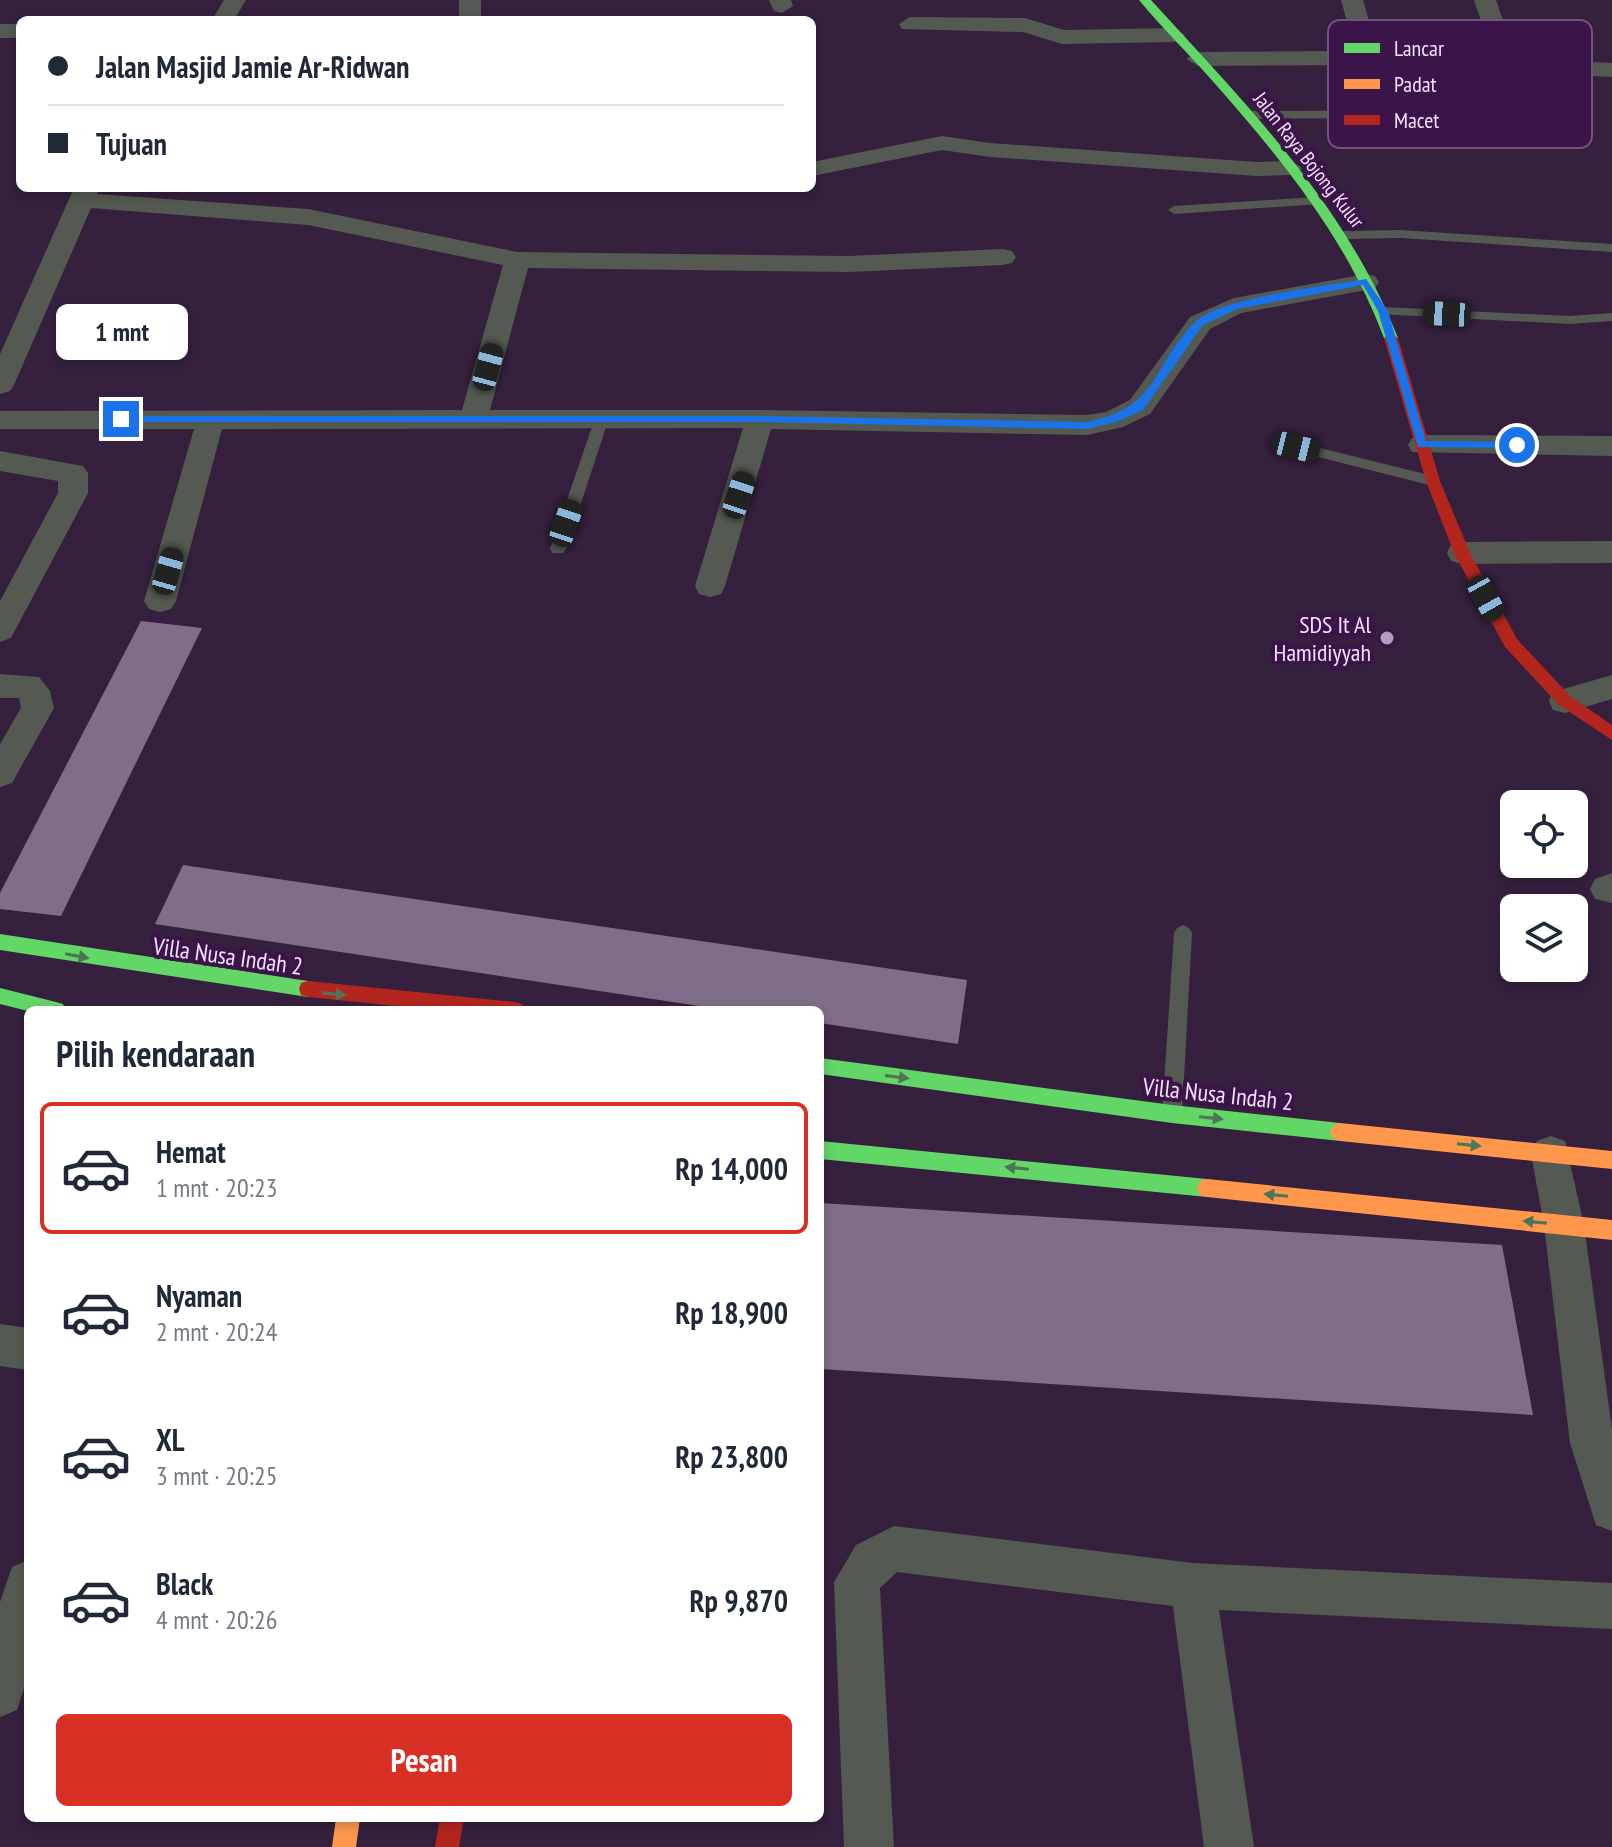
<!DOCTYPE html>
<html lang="id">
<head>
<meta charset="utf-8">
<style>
	body { margin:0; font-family:"PT Sans Narrow",sans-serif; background:#f6f6f7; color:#1f2937; height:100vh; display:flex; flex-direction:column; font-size:30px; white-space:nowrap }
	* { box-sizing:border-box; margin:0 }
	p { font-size:26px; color:#747a83 }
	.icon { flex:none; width:44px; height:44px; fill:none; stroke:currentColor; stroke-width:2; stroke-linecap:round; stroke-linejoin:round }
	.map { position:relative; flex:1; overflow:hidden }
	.side { position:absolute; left:24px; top:1006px; width:800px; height:816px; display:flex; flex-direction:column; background:#fff; border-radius:12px; box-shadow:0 4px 12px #0003 }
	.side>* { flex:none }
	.guide { position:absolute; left:16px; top:16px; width:800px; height:176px; border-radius:12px; box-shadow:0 4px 12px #0003; display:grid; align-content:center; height:176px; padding:0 32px; background:#fff }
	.tools { position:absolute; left:1500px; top:790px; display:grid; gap:16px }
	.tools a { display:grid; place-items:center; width:88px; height:88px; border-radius:12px; background:#fff; box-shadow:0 4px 12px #0003; font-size:40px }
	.end { position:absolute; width:36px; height:36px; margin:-18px; border:10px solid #1a73e8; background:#fff; box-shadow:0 0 0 4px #fff }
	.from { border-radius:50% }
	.bubble { position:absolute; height:56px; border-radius:12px; background:#fff; box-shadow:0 4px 12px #0003; font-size:26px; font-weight:800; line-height:56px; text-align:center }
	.car { position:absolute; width:24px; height:48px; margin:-24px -12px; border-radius:10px; box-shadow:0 0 6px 2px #0007; background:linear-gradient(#222 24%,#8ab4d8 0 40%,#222 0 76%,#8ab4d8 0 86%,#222 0) }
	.guide b { display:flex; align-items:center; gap:28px; height:76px; font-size:30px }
	.guide b+b { border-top:2px solid #e0e1e3 }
	.guide i { width:20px; height:20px; background:#1f2937 }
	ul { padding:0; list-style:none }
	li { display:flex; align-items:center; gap:24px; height:132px; margin:0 16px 12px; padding:0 16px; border:4px solid transparent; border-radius:12px }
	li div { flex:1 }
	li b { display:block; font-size:30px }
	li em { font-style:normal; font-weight:800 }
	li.selected { border-color:#d93025 }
	li>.icon { width:72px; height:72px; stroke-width:1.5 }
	h2 { padding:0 32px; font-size:36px; line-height:96px }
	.cta { display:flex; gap:16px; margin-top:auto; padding:16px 32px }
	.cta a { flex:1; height:92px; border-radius:12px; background:#d93025; color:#fff; font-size:32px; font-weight:800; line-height:92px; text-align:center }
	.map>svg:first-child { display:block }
	.building { fill:#806e88 }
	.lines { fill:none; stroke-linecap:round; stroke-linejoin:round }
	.lane { fill:#545a51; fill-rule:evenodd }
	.street { fill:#545a51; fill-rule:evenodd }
	.fast { fill:#63d668; fill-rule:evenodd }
	.slow { fill:#ff974d; fill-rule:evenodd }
	.jam { fill:#b3261e; fill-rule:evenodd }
	.oneway { fill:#4f7558 }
	.route { fill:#1a73e8 }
	.poi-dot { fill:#b19eba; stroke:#3b1449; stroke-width:3 }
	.labels { text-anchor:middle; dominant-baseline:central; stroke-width:8; stroke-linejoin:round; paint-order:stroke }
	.far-street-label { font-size:20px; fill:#f4e2fd; stroke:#3b1449 }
	.poi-label { font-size:24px; fill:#f4e2fd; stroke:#3b1449; text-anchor:end }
	.street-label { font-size:24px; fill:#f4e2fd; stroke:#3b1449 }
	.key { fill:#3b1449; stroke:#72527f; stroke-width:2 }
	.key-label { font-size:22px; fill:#f4e2fd }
</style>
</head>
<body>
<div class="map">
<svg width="1612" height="1847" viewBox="0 0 1612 1847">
	<rect width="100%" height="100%" fill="#35203d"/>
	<path class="building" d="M141,621L202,628L61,916L0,909V893Z
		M183,865L967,980L958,1044L820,1023V1010H726L155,924Z
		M820,1203L1502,1245L1533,1415L820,1369Z"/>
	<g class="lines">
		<path class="lane" d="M1453,110L1459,114L1457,117L1248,119L1242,115L1248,111Z
			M1317,197L1323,201L1321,204L1174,214L1168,210L1174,206Z
			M1401,230L1612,244V252L1401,238L1343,239L1337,235L1343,231Z
			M1383,307L1570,316L1612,313V321L1570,324L1378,314L1376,311Z
			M601,416L608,421L566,549L563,553H553L550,549L594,421Z
			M1296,442L1433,476L1440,481L1433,486L1291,450V444Z
			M1183,925L1189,928L1192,933L1182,1114L1179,1120L1172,1123L1165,1120L1162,1114L1174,933L1177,928Z"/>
		<path class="street" d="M224,0H246L234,20H212Z
			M459,0H481V20H459Z
			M769,0H791L793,6L782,13L774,11Z
			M1341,0H1363L1378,52L1493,57L1474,0H1496L1516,58L1612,63V77L1368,65L1198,66L1186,59L1198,52L1355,51Z
			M910,17L1025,18L1064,30L1174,28L1185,35L1174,42L1062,44L1023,32L902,29L899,24Z
			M0,24H20V38H0Z
			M942,136L990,143L1257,162L1291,161L1303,168L1291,175L1257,176L990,157L942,150L812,176V162Z
			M74,188H100L97,194L308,209L517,252L849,256L1003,249L1012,251L1016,257L1012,263L1003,265L849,272L528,268L490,410H760L1087,415L1106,412L1130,400L1190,317L1234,298L1366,274L1375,276L1379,282L1375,288L1366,290L1241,313L1210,329L1150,414L1123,427L1087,435L771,429L725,586L721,594L710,597L699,594L695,586L743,428L222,429L176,601L171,609L160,612L149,609L144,601L194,429H0V411L462,410L503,265L308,225L91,208L14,385L10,391L0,394V354Z
			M1422,435L1612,436V456L1412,452L1408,445L1412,438Z
			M0,451L83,466L88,473V493L11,638L0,642V601L58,493V481L0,471Z
			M1612,541V563L1462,564L1451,561L1447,553L1451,545L1462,542Z
			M0,674L39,677L50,691L54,708L12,783L0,787V744L21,708L19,698H0Z
			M1612,675V699L1565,713L1553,710L1549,701L1553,692Z
			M1612,873V903L1595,899L1590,889L1595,879Z
			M1551,1136L1565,1141L1584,1225L1612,1429V1531L1596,1525L1570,1443L1544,1225L1531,1154L1537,1141Z
			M0,1324L28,1328V1370L0,1366Z
			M894,1526L1193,1563L1612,1583V1629L1219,1610L1254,1847H1204L1173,1606L897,1572L880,1588L894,1847H844L834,1582L856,1545Z
			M28,1560V1676L17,1710L0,1717V1602L12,1567Z"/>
		<path class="fast" d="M1139,0H1151C1246,104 1346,205 1398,338L1396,341H1386L1384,338C1346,237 1280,157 1209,77C1186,51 1161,27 1139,0Z
			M0,934L308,981L315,983L317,989L315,995L308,997L0,950Z
			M0,988L56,1002L63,1004L65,1010L28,1011L0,1004Z
			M820,1058L1172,1105L1340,1123L1347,1126L1350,1132L1347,1138L1340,1141L1172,1123L820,1074Z
			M820,1141L1207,1179L1214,1181L1217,1188L1214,1195L1207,1197L820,1159Z"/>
		<path class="slow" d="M1340,1123L1612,1151V1169L1340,1141L1333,1138L1330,1132L1333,1126Z
			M1207,1179L1612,1220V1240L1207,1197L1200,1195L1197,1188L1200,1181Z
			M336,1818H360L356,1847H332Z"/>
		<path class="jam" d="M1391,334L1398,338L1440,481L1470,553L1517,639L1571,697L1612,725V740L1559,705L1505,647L1454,553L1426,481L1384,338Z
			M308,981L515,1002L522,1004L524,1010H436L308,997L301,995L299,989L301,983Z
			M440,1818H464L459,1847H435Z"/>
	</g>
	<defs><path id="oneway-solid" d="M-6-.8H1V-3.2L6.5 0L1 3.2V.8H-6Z" transform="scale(2)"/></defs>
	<g class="oneway">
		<use href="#oneway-solid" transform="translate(77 956) rotate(11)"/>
		<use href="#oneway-solid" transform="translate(334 994) rotate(5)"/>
		<use href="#oneway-solid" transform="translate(897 1077) rotate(8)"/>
		<use href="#oneway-solid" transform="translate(1211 1118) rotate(6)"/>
		<use href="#oneway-solid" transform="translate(1469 1145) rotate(6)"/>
		<use href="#oneway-solid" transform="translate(1017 1168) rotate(-174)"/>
		<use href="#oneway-solid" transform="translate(1276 1195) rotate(-174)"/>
		<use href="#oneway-solid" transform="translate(1535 1222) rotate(-174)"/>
	</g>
	<path class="route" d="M1366,279L1388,311L1426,441L1517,442L1520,448L1418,447L1378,311L1363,285L1237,309L1203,325L1143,410L1116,422L1087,429L760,422H121L115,419L121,416H760L1087,422C1162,406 1150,367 1195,322C1220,297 1328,286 1366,279Z"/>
	<circle class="poi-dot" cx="1387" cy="638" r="8"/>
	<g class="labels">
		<g class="far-street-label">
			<text transform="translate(1309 160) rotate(52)">Jalan Raya Bojong Kulur</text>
		</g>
		<g class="poi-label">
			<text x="1371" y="624">SDS It Al<tspan x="1371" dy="28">Hamidiyyah</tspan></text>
		</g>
		<g class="street-label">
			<text transform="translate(228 956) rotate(8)">Villa Nusa Indah 2</text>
			<text transform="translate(1218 1094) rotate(6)">Villa Nusa Indah 2</text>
		</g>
	</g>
	<rect x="1328" y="20" width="264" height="128" rx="12" class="key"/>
	<rect x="1344" y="43" width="36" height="10" fill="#63d668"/>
	<rect x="1344" y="79" width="36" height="10" fill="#ff974d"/>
	<rect x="1344" y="115" width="36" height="10" fill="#b3261e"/>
	<g class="key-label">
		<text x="1394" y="56">Lancar</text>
		<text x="1394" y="92">Padat</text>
		<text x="1394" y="128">Macet</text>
	</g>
</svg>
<div class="tools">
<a><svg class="icon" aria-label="locate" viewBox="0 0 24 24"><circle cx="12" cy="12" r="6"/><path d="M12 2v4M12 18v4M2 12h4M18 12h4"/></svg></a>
<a><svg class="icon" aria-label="layers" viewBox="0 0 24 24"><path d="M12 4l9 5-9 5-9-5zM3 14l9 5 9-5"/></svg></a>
</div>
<i class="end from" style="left:1517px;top:445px"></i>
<i class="end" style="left:121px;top:419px"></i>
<div class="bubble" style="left:56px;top:304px;width:132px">1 mnt</div>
<i class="car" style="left:1447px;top:314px;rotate:273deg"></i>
<i class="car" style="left:488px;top:367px;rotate:15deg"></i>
<i class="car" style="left:1296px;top:447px;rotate:104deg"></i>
<i class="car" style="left:739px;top:495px;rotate:18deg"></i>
<i class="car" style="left:566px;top:523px;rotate:19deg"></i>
<i class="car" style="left:168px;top:571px;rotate:16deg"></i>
<i class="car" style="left:1486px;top:598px;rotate:151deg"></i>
<div class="guide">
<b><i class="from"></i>Jalan Masjid Jamie Ar-Ridwan</b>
<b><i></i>Tujuan</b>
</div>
<section class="side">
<h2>Pilih kendaraan</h2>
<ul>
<li class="selected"><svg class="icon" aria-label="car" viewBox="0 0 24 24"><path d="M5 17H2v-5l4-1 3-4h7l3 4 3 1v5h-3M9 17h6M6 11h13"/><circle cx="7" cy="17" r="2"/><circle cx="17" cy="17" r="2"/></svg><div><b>Hemat</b><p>1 mnt · 20:23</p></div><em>Rp 14,000</em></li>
<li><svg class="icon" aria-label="car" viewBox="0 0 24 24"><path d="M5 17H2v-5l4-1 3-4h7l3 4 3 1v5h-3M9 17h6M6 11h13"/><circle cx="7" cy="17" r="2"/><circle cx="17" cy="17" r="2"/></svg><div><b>Nyaman</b><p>2 mnt · 20:24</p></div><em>Rp 18,900</em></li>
<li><svg class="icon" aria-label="car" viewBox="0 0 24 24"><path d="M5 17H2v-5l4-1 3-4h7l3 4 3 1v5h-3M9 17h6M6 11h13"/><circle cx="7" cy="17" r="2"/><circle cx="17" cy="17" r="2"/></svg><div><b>XL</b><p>3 mnt · 20:25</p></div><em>Rp 23,800</em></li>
<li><svg class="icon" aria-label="car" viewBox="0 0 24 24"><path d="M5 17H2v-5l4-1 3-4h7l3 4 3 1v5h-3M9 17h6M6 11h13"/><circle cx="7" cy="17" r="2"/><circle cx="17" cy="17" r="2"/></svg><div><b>Black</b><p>4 mnt · 20:26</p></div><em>Rp 9,870</em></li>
</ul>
<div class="cta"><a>Pesan</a></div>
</section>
</div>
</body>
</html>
